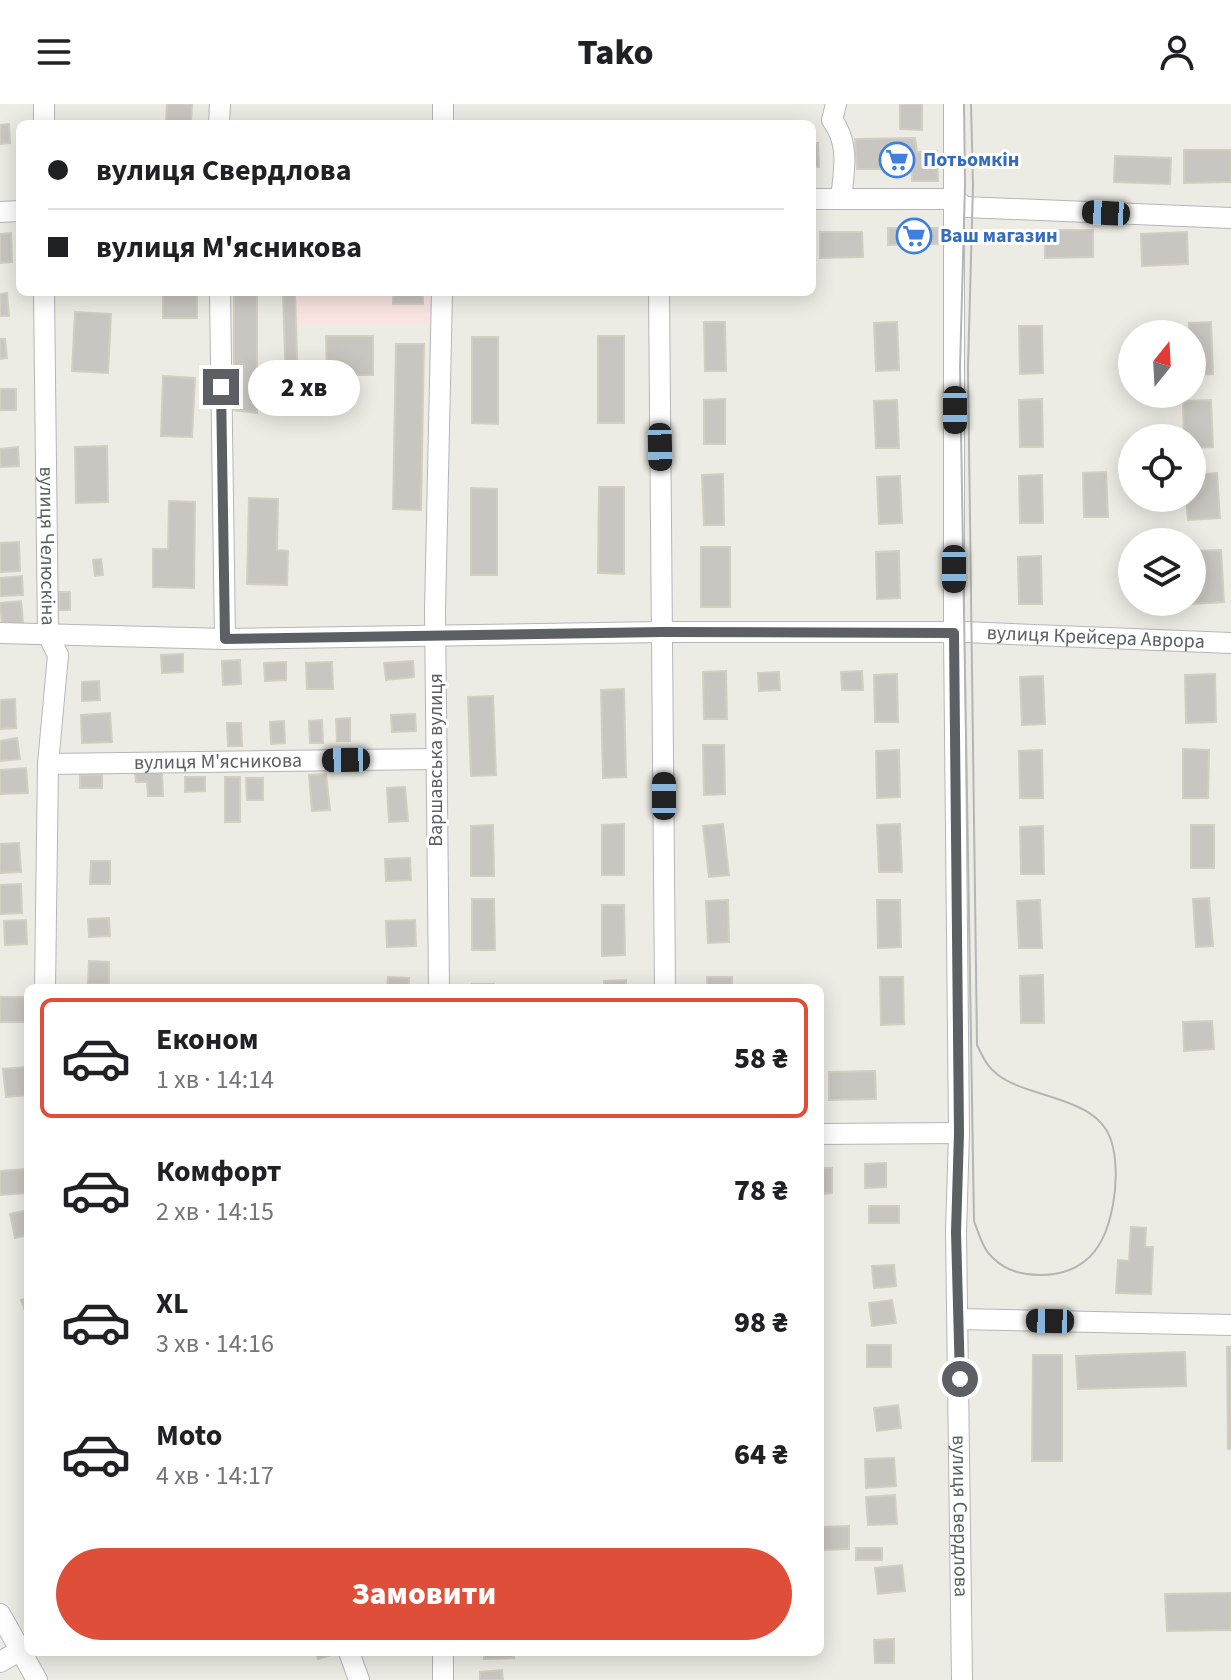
<!DOCTYPE html>
<html lang="uk">
<head>
<meta charset="utf-8">
<style>
	body { margin:0; font-family:"Source Sans 3",sans-serif; background:#f2f2f2; color:#202124; height:100vh; display:flex; flex-direction:column; font-size:30px; white-space:nowrap }
	* { box-sizing:border-box; margin:0 }
	p { font-size:26px; color:#757577 }
	.icon { flex:none; width:44px; height:44px; fill:none; stroke:currentColor; stroke-width:2; stroke-linecap:round; stroke-linejoin:round }
	.map { position:relative; flex:1; overflow:hidden }
	.side { position:absolute; left:24px; top:880px; width:800px; height:672px; display:flex; flex-direction:column; background:#fff; border-radius:12px; box-shadow:0 4px 20px #0003 }
	.side>* { flex:none }
	.banner { position:absolute; left:16px; top:16px; width:800px; height:176px; border-radius:12px; box-shadow:0 4px 20px #0003; display:grid; align-content:center; height:176px; padding:0 32px; background:#fff }
	.needle { width:52px; rotate:18deg }
	.fabs { position:absolute; left:1118px; top:216px; display:grid; gap:16px }
	.fabs a { display:grid; place-items:center; width:88px; height:88px; border-radius:50%; background:#fff; box-shadow:0 4px 20px #0003; font-size:40px }
	.end { position:absolute; width:36px; height:36px; margin:-18px; border:10px solid #5c5f64; background:#fff; box-shadow:0 0 0 4px #fff }
	.from { border-radius:50% }
	.bubble { position:absolute; height:56px; border-radius:28px; background:#fff; box-shadow:0 4px 20px #0003; font-size:26px; font-weight:800; line-height:56px; text-align:center }
	.car { position:absolute; width:24px; height:48px; margin:-24px -12px; border-radius:10px; box-shadow:0 0 6px 2px #0007; background:linear-gradient(#222 24%,#8ab4d8 0 40%,#222 0 76%,#8ab4d8 0 86%,#222 0) }
	.banner b { display:flex; align-items:center; gap:28px; height:76px; font-size:30px }
	.banner b+b { border-top:2px solid #e0e0e0 }
	.banner i { width:20px; height:20px; background:#202124 }
	ul { padding:14px 0 0; list-style:none }
	li { display:flex; align-items:center; gap:24px; height:120px; margin:0 16px 12px; padding:0 16px; border:4px solid transparent; border-radius:12px }
	li div { flex:1 }
	li b { display:block; font-size:30px }
	li em { font-style:normal; font-weight:800 }
	li.active { border-color:#df4e38 }
	li>.icon { width:72px; height:72px; stroke-width:1.5 }
	.button { display:flex; gap:16px; margin-top:auto; padding:16px 32px }
	.button a { flex:1; height:92px; border-radius:48px; background:#df4e38; color:#fff; font-size:32px; font-weight:800; line-height:92px; text-align:center }
	header { display:flex; justify-content:space-between; align-items:center; height:104px; padding:0 32px; background:#fff; font-size:36px; font-weight:800 }
	.map>svg:first-child { display:block }
	.medical { fill:#fae4e1 }
	.building { fill:#c9c6c1; stroke:#d2cec2; stroke-width:2 }
	.lines { fill:none; stroke-linecap:round; stroke-linejoin:round }
	.minor-casing { stroke:#b4b6ba; stroke-width:22 }
	.minor { stroke:#fff; stroke-width:20 }
	.tram { stroke:#b4b5b5; stroke-width:2 }
	.route { stroke:#5c5f64; stroke-width:10 }
	.labels { text-anchor:middle; dominant-baseline:central; stroke-width:6; stroke-linejoin:round; paint-order:stroke }
	.shop-label { font-size:20px; font-weight:bold; fill:#366cbe; stroke:#fff; text-anchor:start }
	.street-label { font-size:20px; fill:#5c5f64; stroke:#fff }
</style>
</head>
<body>
<header><svg class="icon" aria-label="menu" viewBox="0 0 24 24"><path d="M4 6h16M4 12h16M4 18h16"/></svg>Tako<svg class="icon" aria-label="person" viewBox="0 0 24 24"><circle cx="12" cy="8" r="4"/><path d="M4 21q1-7 8-7t8 7"/></svg></header>
<div class="map">
<svg width="1231" height="1576" viewBox="0 0 1231 1576">
	<rect width="100%" height="100%" fill="#edece4"/>
	<path class="medical" d="M295,188H433V220H295Z"/>
	<path class="building" d="M167,0H192L191,20H153V18H166Z
		M900,0H922V26L900,25Z
		M9,20L10,39L0,40V21Z
		M915,34L917,48L937,47L938,77H912V65H857L855,35Z
		M812,39H818L819,63H812Z
		M1184,46H1231V78L1184,79Z
		M1115,52L1171,54L1170,80L1114,78Z
		M888,124H940L939,140L888,141Z
		M1045,126H1093V153L1045,154Z
		M820,128H862L863,153L820,154Z
		M1187,128L1188,160L1142,162L1141,130Z
		M11,129L12,158L0,159V130Z
		M163,188H197V214H163Z
		M234,188H257V309L234,306Z
		M283,188H295L298,287H286Z
		M393,188H423V200H393Z
		M7,189L9,212H0V190Z
		M75,208L111,210L108,269L72,267Z
		M704,218H725L726,267H705Z
		M897,218L899,266L876,267L874,219Z
		M1211,218L1213,270L1192,271V230H1189V219Z
		M1019,222H1042L1043,269L1020,270Z
		M326,232H373V271H327Z
		M598,232H624V319H598Z
		M472,233H498V320L472,319Z
		M0,235H5L7,254L0,255Z
		M396,240H424L421,406L393,405Z
		M163,272L195,274L192,333L161,332Z
		M0,285H16V306H0Z
		M725,295V340H704V296Z
		M1042,295L1043,343H1020L1019,296Z
		M897,296L899,344H876L874,297Z
		M1211,296L1213,343L1192,344V334H1184L1183,297Z
		M107,342L108,398L76,399L75,343Z
		M18,343L19,362L0,363V345Z
		M1106,368L1108,413H1084L1083,369Z
		M1217,369L1220,414L1188,416L1186,394H1192V371Z
		M723,370L724,421H704L702,371Z
		M1042,371L1043,419H1020L1019,372Z
		M900,372L902,419L879,420L877,373Z
		M599,383H624V470L598,469Z
		M471,384L497,385V471H471Z
		M249,394L278,395L277,446L288,447L287,481L247,480Z
		M169,397L195,398L194,484L153,483V445H168Z
		M19,438L20,467L0,468V439Z
		M701,443H730V503H701Z
		M1221,446L1224,498L1192,500V447Z
		M899,447L900,494L877,495L876,448Z
		M1041,452L1042,500H1019L1018,453Z
		M101,455L103,471L95,472L93,456Z
		M22,472L23,491L0,492V474Z
		M59,488H70V506H59Z
		M21,497L23,519L2,520L0,499Z
		M183,550V568L162,569L161,551Z
		M240,556L241,580L223,581L222,557Z
		M413,557L414,573L386,576L384,559Z
		M286,558V576L265,577L264,559Z
		M332,558L333,585H307L306,559Z
		M726,567L727,615H704L703,568Z
		M862,567L863,586H842L841,568Z
		M779,568L780,586L759,587L758,569Z
		M897,570L898,618H875L874,571Z
		M1215,570L1216,618L1186,619L1185,571Z
		M1043,572L1045,620L1022,621L1020,573Z
		M99,577L100,596L82,597V578Z
		M624,585L626,673L603,674L601,586Z
		M493,592L496,671L471,672L468,593Z
		M15,595L16,624L0,625V596Z
		M110,609L112,638L82,639L81,611Z
		M415,610L416,627L392,628L391,611Z
		M350,614V637H337L336,615Z
		M322,616L323,639H310L309,617Z
		M284,617L285,639L271,640L270,618Z
		M227,619H241L242,642H228Z
		M17,634L20,655L0,657V637Z
		M703,641H724L725,690L704,691Z
		M1183,645L1209,646L1208,694H1183Z
		M899,646L900,693L877,694L876,647Z
		M1042,646L1043,694H1020L1019,647Z
		M26,664L28,689L0,690V666Z
		M162,668L163,692H148L147,678H136L135,669Z
		M326,670L330,706L312,707L309,671Z
		M80,671H102V684H80Z
		M185,673H205V687L185,688Z
		M225,673H240V718H225Z
		M246,674H263V696H247Z
		M405,683L408,717L389,718L387,684Z
		M624,720V771H602V721Z
		M723,720L729,771L709,773L703,722Z
		M900,720L902,768H879L877,721Z
		M493,721L494,772H471V722Z
		M1191,721H1214V764H1191Z
		M1043,722L1044,770H1021L1020,723Z
		M19,739L21,768L0,769V740Z
		M410,754L411,776L386,777L385,755Z
		M91,757H110V780H90Z
		M21,780L22,809L0,810V781Z
		M1209,794L1213,842L1196,843L1193,795Z
		M472,795H494L495,846H472Z
		M728,796L729,838L708,839L706,797Z
		M877,796H900L901,843L878,844Z
		M1040,796L1042,844H1019L1017,797Z
		M602,801H624L625,851L602,852Z
		M109,814L110,832L89,833L88,815Z
		M26,816L27,840L5,841L4,817Z
		M415,816L416,842L387,843L386,817Z
		M89,857L109,858V881L88,880Z
		M1043,871L1044,919H1021L1020,872Z
		M388,873L409,874V884H387Z
		M707,873H732V884H707Z
		M880,873H903L904,920L881,921Z
		M626,876V884H604V877Z
		M472,880H494V884H472Z
		M0,893H26V918H0Z
		M1212,917L1214,945L1184,947L1183,918Z
		M27,963L28,991L6,993L3,965Z
		M875,967L876,995L829,996V968Z
		M886,1059V1083L865,1084V1060Z
		M820,1064H832V1089L820,1090Z
		M25,1065L27,1089L0,1091V1067Z
		M869,1102H899V1119H869Z
		M28,1106V1131L15,1134L10,1110Z
		M1131,1123L1146,1124L1145,1143H1153L1151,1190L1116,1189L1118,1156L1129,1157Z
		M894,1161L896,1182L874,1184L872,1162Z
		M28,1194V1215L21,1196Z
		M892,1196L896,1219L872,1222L869,1199Z
		M867,1241H891V1263H867Z
		M1227,1243H1231V1345H1228Z
		M1185,1248L1186,1282L1078,1285L1076,1252Z
		M1033,1251H1062V1357H1032Z
		M898,1301L901,1324L877,1327L874,1304Z
		M894,1354L896,1382L866,1384L865,1355Z
		M895,1391L897,1420L868,1421L866,1393Z
		M849,1422V1445L820,1446V1423Z
		M856,1444H882V1456H856Z
		M902,1461L905,1487L878,1490L875,1464Z
		M1231,1489V1526L1167,1527L1165,1490Z
		M894,1535V1559H875L874,1536Z
		M316,1548H337L338,1549L318,1555Z
		M484,1548H514V1554L484,1555Z
		M502,1566L503,1576H480V1568Z"/>
	<g class="lines">
		<g class="minor-casing">
			<g id="minor">
				<path d="M443,0V20"/>
				<path d="M836,0L832,16C850,39 844,67 841,95"/>
				<path id="s1" d="M954,0V529L959,1029L956,1128L962,1576"/>
				<path d="M44,20V0"/>
				<path d="M219,20L220,0"/>
				<path d="M812,95H955L965,103L1231,114"/>
				<path d="M0,108L20,107"/>
				<path id="s2" d="M44,188L48,531L58,551L48,660L45,884"/>
				<path d="M220,188L225,535"/>
				<path d="M659,188L665,884"/>
				<path id="s3" d="M0,529L225,535L662,528H964L1231,539"/>
				<path id="s4" d="M48,660L435,655"/>
				<path d="M439,884L435,506L442,188"/>
				<path d="M820,1030L959,1029"/>
				<path d="M959,1215L1231,1221"/>
				<path d="M0,1510L37,1576"/>
				<path d="M349,1548L359,1576"/>
				<path d="M443,1548V1576"/>
				<path d="M0,1558L21,1546"/>
			</g>
		</g>
		<use href="#minor" class="minor"/>
		<path class="tram" d="M964,0L965,81L960,264L974,1117C979,1130 983,1146 994,1155C1016,1176 1061,1176 1085,1157C1114,1135 1122,1069 1111,1036C1096,992 1030,995 998,971C987,963 983,953 977,941L968,264L973,82L971,0"/>
	</g>
	<g class="lines">
		<path class="route" d="M221,283L225,535L662,528L954,529L959,1029L956,1128L960,1275"/>
	</g>
	<defs>
		<g id="supermarket-ring" transform="scale(1.8)"><circle r="9.5" fill="#fff" stroke="#3f7fe0" stroke-width="1.5"/><path d="M-6-5.5h2.5l.6 2H6L4.5 2H-2.5L-4.4-4H-6ZM-1.5 3.2a1.3 1.3 0 1 0 .1 0ZM3 3.2a1.3 1.3 0 1 0 .1 0Z" fill="#3f7fe0"/></g>
	</defs>
	<g fill-rule="evenodd">
		<use href="#supermarket-ring" x="897" y="56"/>
		<use href="#supermarket-ring" x="914" y="132"/>
	</g>
	<g class="labels">
		<g class="shop-label">
			<text x="923" y="56">Потьомкін</text>
			<text x="940" y="132">Ваш магазин</text>
		</g>
		<g class="street-label">
			<text stroke="none"><textPath href="#s2" startOffset="254">вулиця Челюскіна</textPath></text>
			<text stroke="none"><textPath href="#s3" startOffset="1096">вулиця Крейсера Аврора</textPath></text>
			<text transform="translate(436 656) rotate(-90)">Варшавська вулиця</text>
			<text stroke="none"><textPath href="#s4" startOffset="170">вулиця М'ясникова</textPath></text>
			<text stroke="none"><textPath href="#s1" startOffset="1412">вулиця Свердлова</textPath></text>
		</g>
	</g>
</svg>
<div class="fabs">
<a><svg class="needle" viewBox="-14 -14 28 28"><path d="M0-13l5 13h-10z" fill="#e53935"/><path d="M0 13l5-13h-10z" fill="#757577"/></svg></a>
<a><svg class="icon" aria-label="locate" viewBox="0 0 24 24"><circle cx="12" cy="12" r="6"/><path d="M12 2v4M12 18v4M2 12h4M18 12h4"/></svg></a>
<a><svg class="icon" aria-label="layers" viewBox="0 0 24 24"><path d="M12 4l9 5-9 5-9-5zM3 14l9 5 9-5"/></svg></a>
</div>
<i class="end from" style="left:960px;top:1275px"></i>
<i class="end" style="left:221px;top:283px"></i>
<div class="bubble" style="left:248px;top:256px;width:112px">2 хв</div>
<i class="car" style="left:1106px;top:109px;rotate:273deg"></i>
<i class="car" style="left:955px;top:306px;rotate:180deg"></i>
<i class="car" style="left:660px;top:343px;rotate:179deg"></i>
<i class="car" style="left:954px;top:465px;rotate:180deg"></i>
<i class="car" style="left:346px;top:656px;rotate:269deg"></i>
<i class="car" style="left:664px;top:692px;rotate:0deg"></i>
<i class="car" style="left:1050px;top:1217px;rotate:271deg"></i>
<div class="banner">
<b><i class="from"></i>вулиця Свердлова</b>
<b><i></i>вулиця М'ясникова</b>
</div>
<section class="side">
<ul>
<li class="active"><svg class="icon" aria-label="car" viewBox="0 0 24 24"><path d="M5 17H2v-5l4-1 3-4h7l3 4 3 1v5h-3M9 17h6M6 11h13"/><circle cx="7" cy="17" r="2"/><circle cx="17" cy="17" r="2"/></svg><div><b>Економ</b><p>1 хв · 14:14</p></div><em>58 ₴</em></li>
<li><svg class="icon" aria-label="car" viewBox="0 0 24 24"><path d="M5 17H2v-5l4-1 3-4h7l3 4 3 1v5h-3M9 17h6M6 11h13"/><circle cx="7" cy="17" r="2"/><circle cx="17" cy="17" r="2"/></svg><div><b>Комфорт</b><p>2 хв · 14:15</p></div><em>78 ₴</em></li>
<li><svg class="icon" aria-label="car" viewBox="0 0 24 24"><path d="M5 17H2v-5l4-1 3-4h7l3 4 3 1v5h-3M9 17h6M6 11h13"/><circle cx="7" cy="17" r="2"/><circle cx="17" cy="17" r="2"/></svg><div><b>XL</b><p>3 хв · 14:16</p></div><em>98 ₴</em></li>
<li><svg class="icon" aria-label="car" viewBox="0 0 24 24"><path d="M5 17H2v-5l4-1 3-4h7l3 4 3 1v5h-3M9 17h6M6 11h13"/><circle cx="7" cy="17" r="2"/><circle cx="17" cy="17" r="2"/></svg><div><b>Moto</b><p>4 хв · 14:17</p></div><em>64 ₴</em></li>
</ul>
<div class="button"><a>Замовити</a></div>
</section>
</div>
</body>
</html>
